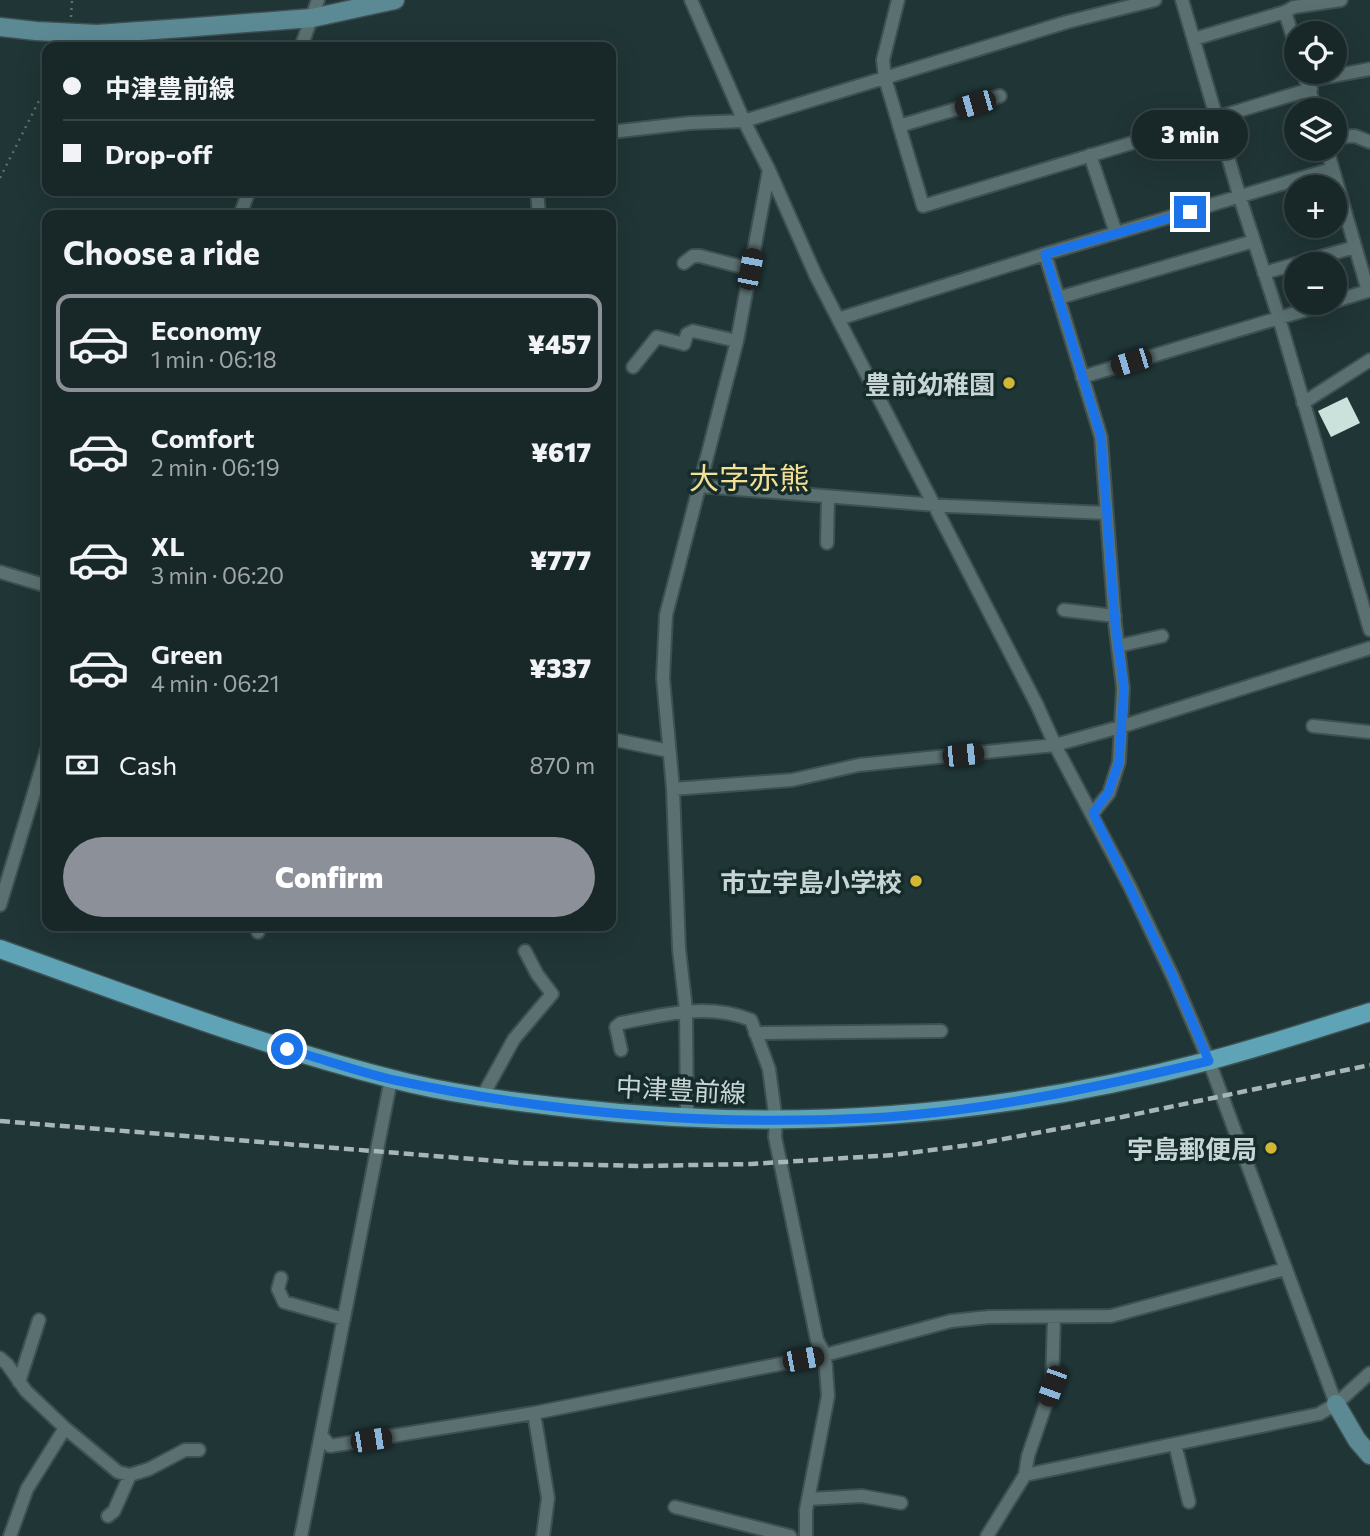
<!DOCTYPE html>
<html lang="en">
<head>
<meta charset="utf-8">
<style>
	body { margin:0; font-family:Commissioner,"Noto Sans JP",sans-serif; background:#213030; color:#f1f3f6; height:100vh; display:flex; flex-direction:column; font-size:26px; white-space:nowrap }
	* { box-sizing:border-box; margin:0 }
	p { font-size:23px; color:#9fa6a8 }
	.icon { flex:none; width:38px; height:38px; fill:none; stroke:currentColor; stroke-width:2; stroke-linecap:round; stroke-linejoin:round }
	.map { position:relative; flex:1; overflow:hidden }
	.panel { position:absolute; left:42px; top:210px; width:574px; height:721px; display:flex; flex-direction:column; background:#182828; border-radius:14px; box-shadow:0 7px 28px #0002,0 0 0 2px #364445 }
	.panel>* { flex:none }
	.guide { position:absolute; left:42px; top:42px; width:574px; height:154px; border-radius:14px; box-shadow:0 7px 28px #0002,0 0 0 2px #364445; display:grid; align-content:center; height:154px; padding:0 21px; background:#182828 }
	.controls { position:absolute; left:1284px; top:21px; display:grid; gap:14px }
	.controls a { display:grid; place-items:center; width:63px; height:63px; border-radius:50%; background:#182828; box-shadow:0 7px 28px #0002,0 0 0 2px #364445; font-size:35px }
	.end { position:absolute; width:32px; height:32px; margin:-16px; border:9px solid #1a73e8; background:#fff; box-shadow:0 0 0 4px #fff }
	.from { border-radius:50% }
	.bubble { position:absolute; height:49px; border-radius:24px; background:#182828; box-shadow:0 7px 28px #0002,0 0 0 2px #364445; font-size:23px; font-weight:800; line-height:49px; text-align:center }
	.car { position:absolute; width:21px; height:42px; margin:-21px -10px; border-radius:9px; box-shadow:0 0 5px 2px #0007; background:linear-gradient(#222 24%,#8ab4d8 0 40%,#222 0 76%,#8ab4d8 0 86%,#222 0) }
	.guide b { display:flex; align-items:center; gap:24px; height:66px; font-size:26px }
	.guide b+b { border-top:2px solid #364445 }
	.guide i { width:18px; height:18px; background:#f1f3f6 }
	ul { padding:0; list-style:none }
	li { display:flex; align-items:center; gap:21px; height:98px; margin:0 14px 10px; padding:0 7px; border:4px solid transparent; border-radius:14px }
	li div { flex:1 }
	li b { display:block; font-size:26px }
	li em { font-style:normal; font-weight:800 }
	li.on { border-color:#8c9099 }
	li>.icon { width:63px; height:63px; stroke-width:1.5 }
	h2 { padding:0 21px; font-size:32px; line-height:84px }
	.pay { display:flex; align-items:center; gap:18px; height:77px; padding:0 21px; font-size:26px }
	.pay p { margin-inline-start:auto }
	.button { display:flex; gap:14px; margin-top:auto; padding:14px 21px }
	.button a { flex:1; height:80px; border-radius:42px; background:#8c9099; color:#fff; font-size:28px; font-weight:800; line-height:80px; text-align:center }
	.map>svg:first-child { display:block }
	.building { fill:#cae2db }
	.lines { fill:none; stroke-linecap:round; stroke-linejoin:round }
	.street-casing { stroke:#3e5051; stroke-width:16 }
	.secondary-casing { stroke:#3e5051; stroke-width:21 }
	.primary-casing { stroke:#3e5051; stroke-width:21 }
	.path { stroke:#5e7071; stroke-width:2.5; stroke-dasharray:2 5; stroke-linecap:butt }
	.street { stroke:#5a7071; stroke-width:12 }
	.secondary { stroke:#5c8a94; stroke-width:18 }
	.primary { stroke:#5ea4b6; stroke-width:18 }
	.rail { stroke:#a8b6b6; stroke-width:4.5; stroke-dasharray:10 5; stroke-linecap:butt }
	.route { stroke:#1a73e8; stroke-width:9 }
	.poi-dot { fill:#d4b635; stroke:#162b2c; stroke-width:2.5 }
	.labels { text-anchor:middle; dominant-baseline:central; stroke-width:7; stroke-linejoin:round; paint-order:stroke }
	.poi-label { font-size:26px; font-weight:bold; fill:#c8d5d5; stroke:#162b2c; text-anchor:end }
	.street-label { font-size:26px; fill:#c8d5d5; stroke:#162b2c }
	.quarter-label { font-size:30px; fill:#f4e092; stroke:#162b2c }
</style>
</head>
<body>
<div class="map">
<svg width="1370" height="1536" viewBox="0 0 1370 1536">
	<rect width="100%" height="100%" fill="#203536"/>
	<path class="building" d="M1347,397L1360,423L1331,437L1318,411Z"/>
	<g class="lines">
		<g class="street-casing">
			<path id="street" d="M691,0L744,121L769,170L816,276L1037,705L1055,745L1130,887L1173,977L1209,1061L1336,1404
				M898,0L883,60L885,78L923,206L1311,89
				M1182,0L1240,198L1279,318L1370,630
				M1285,12L1297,50
				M1194,39L1285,12L1294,7L1341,0
				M301,47L318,0
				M1303,72L1316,110
				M1306,81L1370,69
				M899,126L1000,96
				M611,132L690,123L744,121L1067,22L1155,0
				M1335,137L1355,136L1370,142
				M1327,149L1368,291L1335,301
				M1090,155L1116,233
				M537,191L539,215
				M240,215L249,191
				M1045,254L1101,437L1115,623L1123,688L1119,762L1109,793L1093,813
				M684,263L693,256H700L750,269
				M1264,273L1355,247
				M1058,298L1254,241
				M838,319L1045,254L1332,169
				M633,367L657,337L684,344L687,334L693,331L737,341
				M1082,377L1329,303
				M1303,403L1370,360
				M699,486L948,506L1106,513
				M827,543L828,497
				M0,572L47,586
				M1064,610L1115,616
				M1118,646L1162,636
				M1313,726L1370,732
				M611,739L669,751
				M673,789L792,780L859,765L1055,745L1120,727L1370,648
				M0,905L47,750
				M257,926L258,932
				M755,1033L941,1031
				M621,1050L616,1027L621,1023C665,1014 708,1003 751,1020L769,1069L776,1121L775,1137L817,1340L825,1355L828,1396L806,1510V1536
				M482,1097L514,1039L552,994L537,974L525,951
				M687,1118L686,1010L679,949L673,789L663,678L666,615L737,341L769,170
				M281,1278L278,1289L284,1302L344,1319
				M0,1358L7,1364L26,1391L65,1428
				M19,1382L39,1320
				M534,1413L548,1498L543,1536
				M322,1436L330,1446L534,1413L825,1355L951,1321L989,1317L1111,1316L1285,1269
				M1175,1444L1189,1502
				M1025,1475L1319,1414L1336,1404L1370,1373
				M808,1499L862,1496L901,1503
				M675,1507L790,1536
				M108,1516L114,1511L130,1475
				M10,1536L27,1489L65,1428L118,1472L130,1475L149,1469L185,1450H199
				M301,1536L391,1079
				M987,1536L1025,1475L1028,1456L1052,1386L1054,1317"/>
		</g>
		<g class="secondary-casing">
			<path id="secondary" d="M0,27L36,31L97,34L183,28L312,18L395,0
				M1336,1404L1357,1440L1370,1455"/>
		</g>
		<g class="primary-casing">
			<path id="primary" d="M0,949C129,995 256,1044 389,1078C448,1094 509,1101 570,1108C787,1133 996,1117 1208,1061C1262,1047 1316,1029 1370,1012"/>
		</g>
		<path class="path" d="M71,17L72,0
			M0,178L47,85"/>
		<use href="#street" class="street"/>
		<use href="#secondary" class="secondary"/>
		<use href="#primary" class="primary"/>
		<path class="rail" d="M0,1121L522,1163L638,1166L751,1164L893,1155L977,1144L1122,1117L1370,1065"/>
	</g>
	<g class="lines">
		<path class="route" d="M287,1049C323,1059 358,1072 394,1080C549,1113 711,1126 869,1118C983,1112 1098,1087 1209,1061L1173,977L1093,813L1108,793L1119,762L1124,688L1115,623L1101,437L1045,254L1190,212"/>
	</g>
	<g class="poi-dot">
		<circle cx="1009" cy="383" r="7"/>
		<circle cx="916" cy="881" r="7"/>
		<circle cx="1271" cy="1148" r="7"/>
	</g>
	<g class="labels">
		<g class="poi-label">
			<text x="995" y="383">豊前幼稚園</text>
			<text x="902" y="881">市立宇島小学校</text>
			<text x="1257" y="1148">宇島郵便局</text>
		</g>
		<g class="street-label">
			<text transform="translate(681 1089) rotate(3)">中津豊前線</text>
		</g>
		<g class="quarter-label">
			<text x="749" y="476">大字赤熊</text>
		</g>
	</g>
</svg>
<div class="controls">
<a><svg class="icon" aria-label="locate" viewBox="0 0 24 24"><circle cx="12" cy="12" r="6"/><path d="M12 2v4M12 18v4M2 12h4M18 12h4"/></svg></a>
<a><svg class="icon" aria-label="layers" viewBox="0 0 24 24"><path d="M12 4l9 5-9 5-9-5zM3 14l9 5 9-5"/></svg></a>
<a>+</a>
<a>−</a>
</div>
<i class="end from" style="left:287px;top:1049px"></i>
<i class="end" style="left:1190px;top:212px"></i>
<div class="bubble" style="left:1132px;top:110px;width:116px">3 min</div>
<i class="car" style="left:975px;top:104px;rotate:254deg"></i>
<i class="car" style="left:750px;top:269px;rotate:11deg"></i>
<i class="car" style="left:1131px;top:362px;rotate:253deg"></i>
<i class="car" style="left:963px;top:755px;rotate:84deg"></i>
<i class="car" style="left:803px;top:1359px;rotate:79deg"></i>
<i class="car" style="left:1052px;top:1386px;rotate:200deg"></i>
<i class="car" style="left:371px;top:1440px;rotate:81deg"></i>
<div class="guide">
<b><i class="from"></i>中津豊前線</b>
<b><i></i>Drop-off</b>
</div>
<section class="panel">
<h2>Choose a ride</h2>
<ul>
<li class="on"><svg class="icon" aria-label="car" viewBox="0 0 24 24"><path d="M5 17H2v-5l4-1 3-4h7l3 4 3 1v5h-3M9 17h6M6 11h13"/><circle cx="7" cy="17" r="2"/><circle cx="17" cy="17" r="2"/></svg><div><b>Economy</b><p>1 min · 06:18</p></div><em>¥457</em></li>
<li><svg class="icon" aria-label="car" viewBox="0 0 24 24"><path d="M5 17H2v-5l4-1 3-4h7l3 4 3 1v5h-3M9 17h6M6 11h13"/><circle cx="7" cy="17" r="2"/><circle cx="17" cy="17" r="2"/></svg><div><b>Comfort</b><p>2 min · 06:19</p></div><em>¥617</em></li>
<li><svg class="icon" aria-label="car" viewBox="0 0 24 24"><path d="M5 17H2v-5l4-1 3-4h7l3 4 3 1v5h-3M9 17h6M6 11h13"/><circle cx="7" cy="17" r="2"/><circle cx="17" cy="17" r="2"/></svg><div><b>XL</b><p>3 min · 06:20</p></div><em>¥777</em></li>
<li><svg class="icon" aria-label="car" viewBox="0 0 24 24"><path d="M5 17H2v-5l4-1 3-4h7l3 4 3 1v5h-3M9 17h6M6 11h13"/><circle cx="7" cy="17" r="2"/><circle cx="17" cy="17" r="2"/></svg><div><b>Green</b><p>4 min · 06:21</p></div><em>¥337</em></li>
</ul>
<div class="pay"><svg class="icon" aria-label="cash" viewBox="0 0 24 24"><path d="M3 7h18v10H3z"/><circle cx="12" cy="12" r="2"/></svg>Cash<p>870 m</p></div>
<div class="button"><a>Confirm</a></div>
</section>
</div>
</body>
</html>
